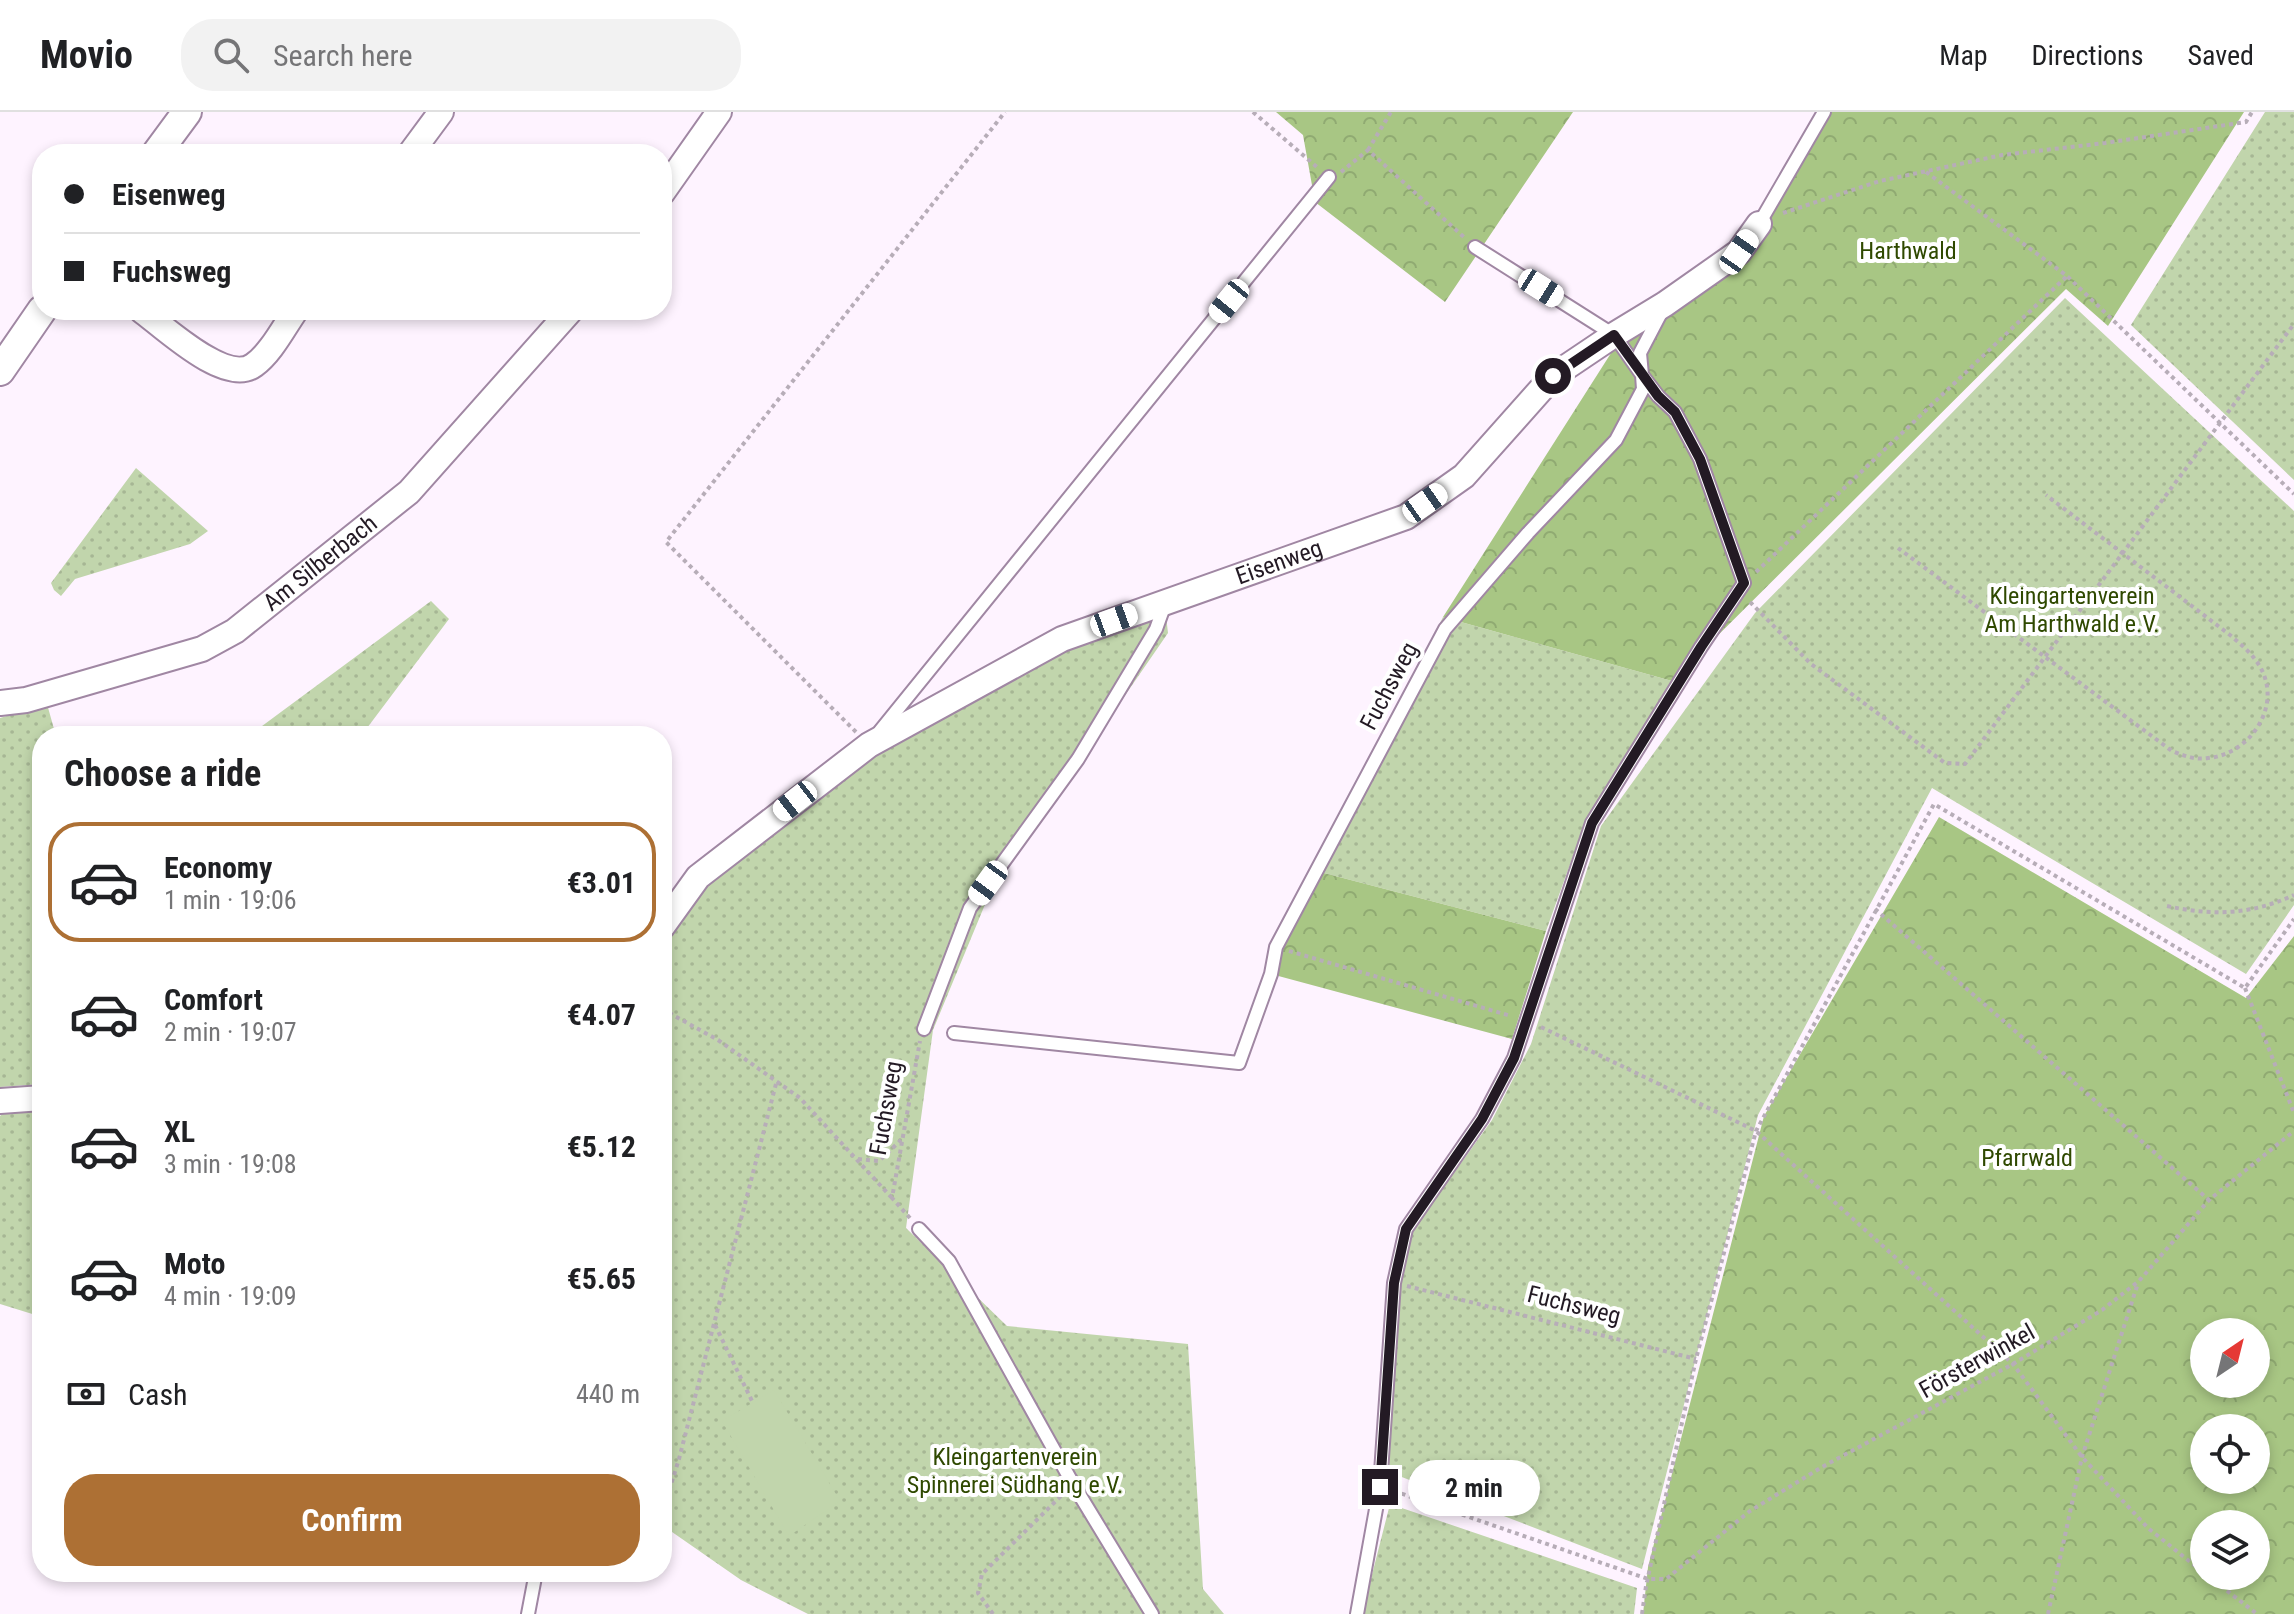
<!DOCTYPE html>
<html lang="en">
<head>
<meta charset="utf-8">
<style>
	body { margin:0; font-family:"Roboto Condensed",sans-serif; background:#f2f2f2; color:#202124; height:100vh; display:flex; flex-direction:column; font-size:30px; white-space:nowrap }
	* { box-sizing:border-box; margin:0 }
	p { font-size:26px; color:#757577 }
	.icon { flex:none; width:44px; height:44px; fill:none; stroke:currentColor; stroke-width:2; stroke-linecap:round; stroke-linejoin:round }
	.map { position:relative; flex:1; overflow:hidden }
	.side { position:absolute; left:32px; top:614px; width:640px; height:856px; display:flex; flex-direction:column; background:#fff; border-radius:32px; box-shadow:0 4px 12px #0003 }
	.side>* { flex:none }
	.hud { position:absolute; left:32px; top:32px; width:640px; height:176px; border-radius:32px; box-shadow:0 4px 12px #0003; display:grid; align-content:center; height:176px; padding:0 32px; background:#fff }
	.needle { width:52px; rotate:35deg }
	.tools { position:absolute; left:2190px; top:1206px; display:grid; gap:16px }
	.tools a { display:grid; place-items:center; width:80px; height:80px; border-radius:50%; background:#fff; box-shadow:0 4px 12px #0003; font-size:40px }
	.end { position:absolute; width:36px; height:36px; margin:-18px; border:10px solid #231a24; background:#fff; box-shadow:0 0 0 4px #fff }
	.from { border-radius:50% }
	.bubble { position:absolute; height:56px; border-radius:28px; background:#fff; box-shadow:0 4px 12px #0003; font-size:26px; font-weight:700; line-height:56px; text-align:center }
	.car { position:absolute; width:24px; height:48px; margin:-24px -12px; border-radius:10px; box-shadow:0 0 6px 2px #0007; background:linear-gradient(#fff 24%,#345 0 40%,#fff 0 76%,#345 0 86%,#fff 0) }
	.hud b { display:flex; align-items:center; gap:28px; height:76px; font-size:30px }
	.hud b+b { border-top:2px solid #e0e0e0 }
	.hud i { width:20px; height:20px; background:#202124 }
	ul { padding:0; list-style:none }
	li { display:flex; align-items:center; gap:24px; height:120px; margin:0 16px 12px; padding:0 16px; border:4px solid transparent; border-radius:32px }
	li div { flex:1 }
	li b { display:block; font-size:30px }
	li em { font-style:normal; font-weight:700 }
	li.selected { border-color:#ad7034 }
	li>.icon { width:72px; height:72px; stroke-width:1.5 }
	h2 { padding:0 32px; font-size:36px; line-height:96px }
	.pay { display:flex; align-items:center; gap:20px; height:88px; padding:0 32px; font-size:30px }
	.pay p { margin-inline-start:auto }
	.primary-button { display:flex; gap:16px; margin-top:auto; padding:16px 32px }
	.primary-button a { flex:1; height:92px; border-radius:32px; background:#ad7034; color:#fff; font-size:32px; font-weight:700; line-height:92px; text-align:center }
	header { display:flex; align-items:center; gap:48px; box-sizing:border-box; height:112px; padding:0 40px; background:#fff; border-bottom:2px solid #e0e0e0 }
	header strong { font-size:38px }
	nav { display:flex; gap:44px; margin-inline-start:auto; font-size:28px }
	.search { width:560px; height:72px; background:#f2f2f2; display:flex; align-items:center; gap:20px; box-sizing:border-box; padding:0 28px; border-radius:32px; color:#757577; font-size:30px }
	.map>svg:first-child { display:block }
	.grass { fill:url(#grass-dots) }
	.forest { fill:url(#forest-crowns); fill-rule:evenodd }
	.park { fill:#c1d5ac }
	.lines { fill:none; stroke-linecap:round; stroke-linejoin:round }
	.service-casing { stroke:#a087a3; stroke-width:16 }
	.minor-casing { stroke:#a087a3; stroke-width:28 }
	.tertiary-casing { stroke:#a087a3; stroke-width:32 }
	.path { stroke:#b7adb8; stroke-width:4; stroke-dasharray:4 4; stroke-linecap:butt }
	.service { stroke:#fff; stroke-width:12 }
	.minor { stroke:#fff; stroke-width:24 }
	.tertiary { stroke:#fff; stroke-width:28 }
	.route { stroke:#231a24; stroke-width:10 }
	.labels { text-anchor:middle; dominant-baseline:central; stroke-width:8; stroke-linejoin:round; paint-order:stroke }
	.park-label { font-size:24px; fill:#2f4900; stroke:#fff }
	.street-label { font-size:24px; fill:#231a24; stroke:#fff }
</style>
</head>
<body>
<header>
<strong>Movio</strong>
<div class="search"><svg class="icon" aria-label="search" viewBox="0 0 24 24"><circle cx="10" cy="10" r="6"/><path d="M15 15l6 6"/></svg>Search here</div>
<nav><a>Map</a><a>Directions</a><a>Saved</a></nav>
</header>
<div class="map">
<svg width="2294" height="1502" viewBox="0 0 2294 1502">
	<defs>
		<pattern id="grass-dots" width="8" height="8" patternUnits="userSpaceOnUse" patternTransform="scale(2)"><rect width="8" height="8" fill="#c1d5ac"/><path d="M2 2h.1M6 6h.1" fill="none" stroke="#a6b694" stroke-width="1.8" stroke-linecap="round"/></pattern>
		<pattern id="forest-crowns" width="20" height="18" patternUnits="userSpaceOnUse" patternTransform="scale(2)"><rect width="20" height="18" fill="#a8c684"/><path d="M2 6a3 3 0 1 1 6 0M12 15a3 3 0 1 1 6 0" fill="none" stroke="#90aa72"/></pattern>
	</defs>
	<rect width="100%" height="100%" fill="#fef3ff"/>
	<path class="grass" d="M2265,0H2294V368L2131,213Z
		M2065,186L2294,399V793L2246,862L1932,676L1758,1003L1642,1457L1386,1359L1402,1161L1412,1119L1492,1008L1531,932L1601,714L1755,501Z
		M136,356L208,419L190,432L75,467L61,484L54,478L51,471Z
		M431,489L449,507L361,624H234L258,617Z
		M1165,495L1168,521L991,778L933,918L906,1116L1007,1214L1188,1232L1203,1477L1224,1502H808L741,1468L662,1413V829L707,766L869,641L1025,553Z
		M1443,505L1672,569L1586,708L1546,819L1320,760Z
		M47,592L56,624H42V972L0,975V606Z
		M42,994V1205L0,1192V1004L7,998Z
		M1390,1392L1637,1476L1634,1502H1362Z"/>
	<path class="forest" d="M1276,0H1573L1445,190L1315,90L1303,23Z
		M1831,0H2244L2108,214L2066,177L1672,569L1443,505L1620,227L1743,139Z
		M1939,705L2246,886L2294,824V1502H1643L1648,1455L1764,1004ZM2204,1220H2256V1272H2204ZM2256,1316V1368H2204V1316ZM2256,1412V1464H2204V1412Z
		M1320,760L1546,819L1512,927L1271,862Z"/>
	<path class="park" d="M774,1278L840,1389L789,1424L722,1309Z"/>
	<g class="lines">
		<g class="service-casing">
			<path id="service" d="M1759,112L1824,0
				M880,619L1329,65
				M924,917L970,796L1078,647L1156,517L1165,492
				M954,921L1239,951L1271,862L1276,835L1445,517L1528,421L1616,328L1643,277L1642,263L1614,223L1475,135
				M919,1117L949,1149L1073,1372L1152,1502
				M528,1502L536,1460
				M1357,1502L1380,1375L1394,1171L1406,1117L1482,1007L1514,946L1592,711L1701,535L1744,471L1700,347L1675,300L1658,284L1642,263L1640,241L1662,199"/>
		</g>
		<g class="minor-casing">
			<g id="minor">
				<path d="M410,42L441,0"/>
				<path d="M662,81L719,0"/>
				<path d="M141,198C164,215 226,274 254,253C271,241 284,215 296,198"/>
				<path id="s1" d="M0,591L26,588L202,537L235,519L409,380L571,198"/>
				<path id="s2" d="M662,815L698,765L869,633L1062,527L1406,405L1464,364L1553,264L1614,223L1665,192L1739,140L1759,112"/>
				<path d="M0,989L42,986"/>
			</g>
		</g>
		<g class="tertiary-casing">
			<path id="tertiary" d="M156,42L187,0
				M0,259L42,198"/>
		</g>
		<path class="path" d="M1253,0L1318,56
			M1368,38L1391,0
			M1341,60L1368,38L1466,127
			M1926,60L2067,164L2294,382
			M1783,101L1880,69L2002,43L2105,31L2246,10L2252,0
			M1898,436L2172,639C2185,644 2195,648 2208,646C2246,643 2277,602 2265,566C2259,547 2244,535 2230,523L2046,383
			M1756,460L2067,164
			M1750,490L1811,552L1945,651L1965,652L2294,212
			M856,620L666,430L1005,0
			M2167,794C2212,804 2251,803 2294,783
			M1875,797L2209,1088
			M1289,839L1511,904
			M2245,876L2294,1001
			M662,897L718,928L800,986L892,1086
			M1541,915L1756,1019L2013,1252L2082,1345L2148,1416L2204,1461
			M858,1047L879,1049L901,1028
			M910,1106L892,1086L920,929
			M1407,1174L1696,1247
			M715,1213L753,1291
			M1394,1379L1648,1467H1666L1750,1399L1822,1355L2013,1252L2102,1198L2139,1169L2209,1088L2294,1019
			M662,1401L679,1347L777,968
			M2208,1464L2257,1502
			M993,1502L978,1481L982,1462L1062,1383
			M1642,1502L1646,1474L1696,1247L1756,1019L1934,692L2245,876L2294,807
			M2048,1502L2082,1345L2138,1171"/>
		<use href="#service" class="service"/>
		<use href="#minor" class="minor"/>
		<use href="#tertiary" class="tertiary"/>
	</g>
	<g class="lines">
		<path class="route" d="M1380,1375L1394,1171L1406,1117L1482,1007L1514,946L1592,711L1701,535L1744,471L1700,347L1675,300L1658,284L1614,223L1553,264"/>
	</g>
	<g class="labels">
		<g class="park-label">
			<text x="1908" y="139">Harthwald</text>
			<text x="2072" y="484">Kleingartenverein<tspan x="2072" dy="28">Am Harthwald e.V.</tspan></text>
			<text x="2027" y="1046">Pfarrwald</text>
			<text x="1015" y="1345">Kleingartenverein<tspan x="1015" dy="28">Spinnerei Südhang e.V.</tspan></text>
		</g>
		<g class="street-label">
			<text stroke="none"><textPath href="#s2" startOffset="728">Eisenweg</textPath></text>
			<text stroke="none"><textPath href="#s1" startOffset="356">Am Silberbach</textPath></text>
			<text transform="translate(1389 574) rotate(-62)">Fuchsweg</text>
			<text transform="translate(886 996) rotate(-80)">Fuchsweg</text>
			<text transform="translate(1574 1193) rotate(14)">Fuchsweg</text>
			<text transform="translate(1977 1249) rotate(-29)">Försterwinkel</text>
		</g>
	</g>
</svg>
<div class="tools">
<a><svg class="needle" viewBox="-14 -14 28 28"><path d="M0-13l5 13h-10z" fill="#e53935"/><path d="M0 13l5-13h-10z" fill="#757577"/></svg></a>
<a><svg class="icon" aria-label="locate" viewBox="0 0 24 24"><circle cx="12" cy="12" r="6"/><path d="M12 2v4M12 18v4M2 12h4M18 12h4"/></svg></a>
<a><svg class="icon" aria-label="layers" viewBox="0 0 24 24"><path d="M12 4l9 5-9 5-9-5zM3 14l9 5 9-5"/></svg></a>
</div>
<i class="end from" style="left:1553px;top:264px"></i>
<i class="end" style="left:1380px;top:1375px"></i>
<div class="bubble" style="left:1408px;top:1348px;width:132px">2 min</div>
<i class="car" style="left:1739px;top:140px;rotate:35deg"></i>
<i class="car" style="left:1541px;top:176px;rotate:122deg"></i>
<i class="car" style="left:1229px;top:189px;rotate:219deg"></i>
<i class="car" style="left:1425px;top:391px;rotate:55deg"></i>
<i class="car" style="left:1114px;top:508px;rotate:70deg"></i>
<i class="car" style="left:795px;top:689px;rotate:232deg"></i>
<i class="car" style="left:988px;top:771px;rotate:216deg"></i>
<div class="hud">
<b><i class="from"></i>Eisenweg</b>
<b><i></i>Fuchsweg</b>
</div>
<section class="side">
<h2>Choose a ride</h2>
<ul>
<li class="selected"><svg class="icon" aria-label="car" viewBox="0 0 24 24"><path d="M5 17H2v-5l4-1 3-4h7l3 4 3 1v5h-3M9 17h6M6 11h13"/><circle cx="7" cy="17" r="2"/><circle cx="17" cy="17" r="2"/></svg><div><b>Economy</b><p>1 min · 19:06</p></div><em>€3.01</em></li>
<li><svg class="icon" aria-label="car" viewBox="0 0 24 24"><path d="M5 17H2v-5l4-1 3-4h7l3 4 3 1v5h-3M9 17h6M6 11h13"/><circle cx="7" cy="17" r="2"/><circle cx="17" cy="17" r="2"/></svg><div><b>Comfort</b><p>2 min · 19:07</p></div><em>€4.07</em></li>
<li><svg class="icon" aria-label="car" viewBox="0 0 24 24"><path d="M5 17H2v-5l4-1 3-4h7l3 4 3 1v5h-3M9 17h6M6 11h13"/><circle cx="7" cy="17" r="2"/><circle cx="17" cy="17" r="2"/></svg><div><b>XL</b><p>3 min · 19:08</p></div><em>€5.12</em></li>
<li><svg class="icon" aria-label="car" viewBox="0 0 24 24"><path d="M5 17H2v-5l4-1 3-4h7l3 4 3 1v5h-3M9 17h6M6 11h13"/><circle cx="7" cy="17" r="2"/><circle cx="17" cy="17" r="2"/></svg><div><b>Moto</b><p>4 min · 19:09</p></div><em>€5.65</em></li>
</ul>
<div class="pay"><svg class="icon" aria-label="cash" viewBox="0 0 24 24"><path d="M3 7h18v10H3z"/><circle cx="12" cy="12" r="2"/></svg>Cash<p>440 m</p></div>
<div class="primary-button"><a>Confirm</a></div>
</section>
</div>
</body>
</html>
